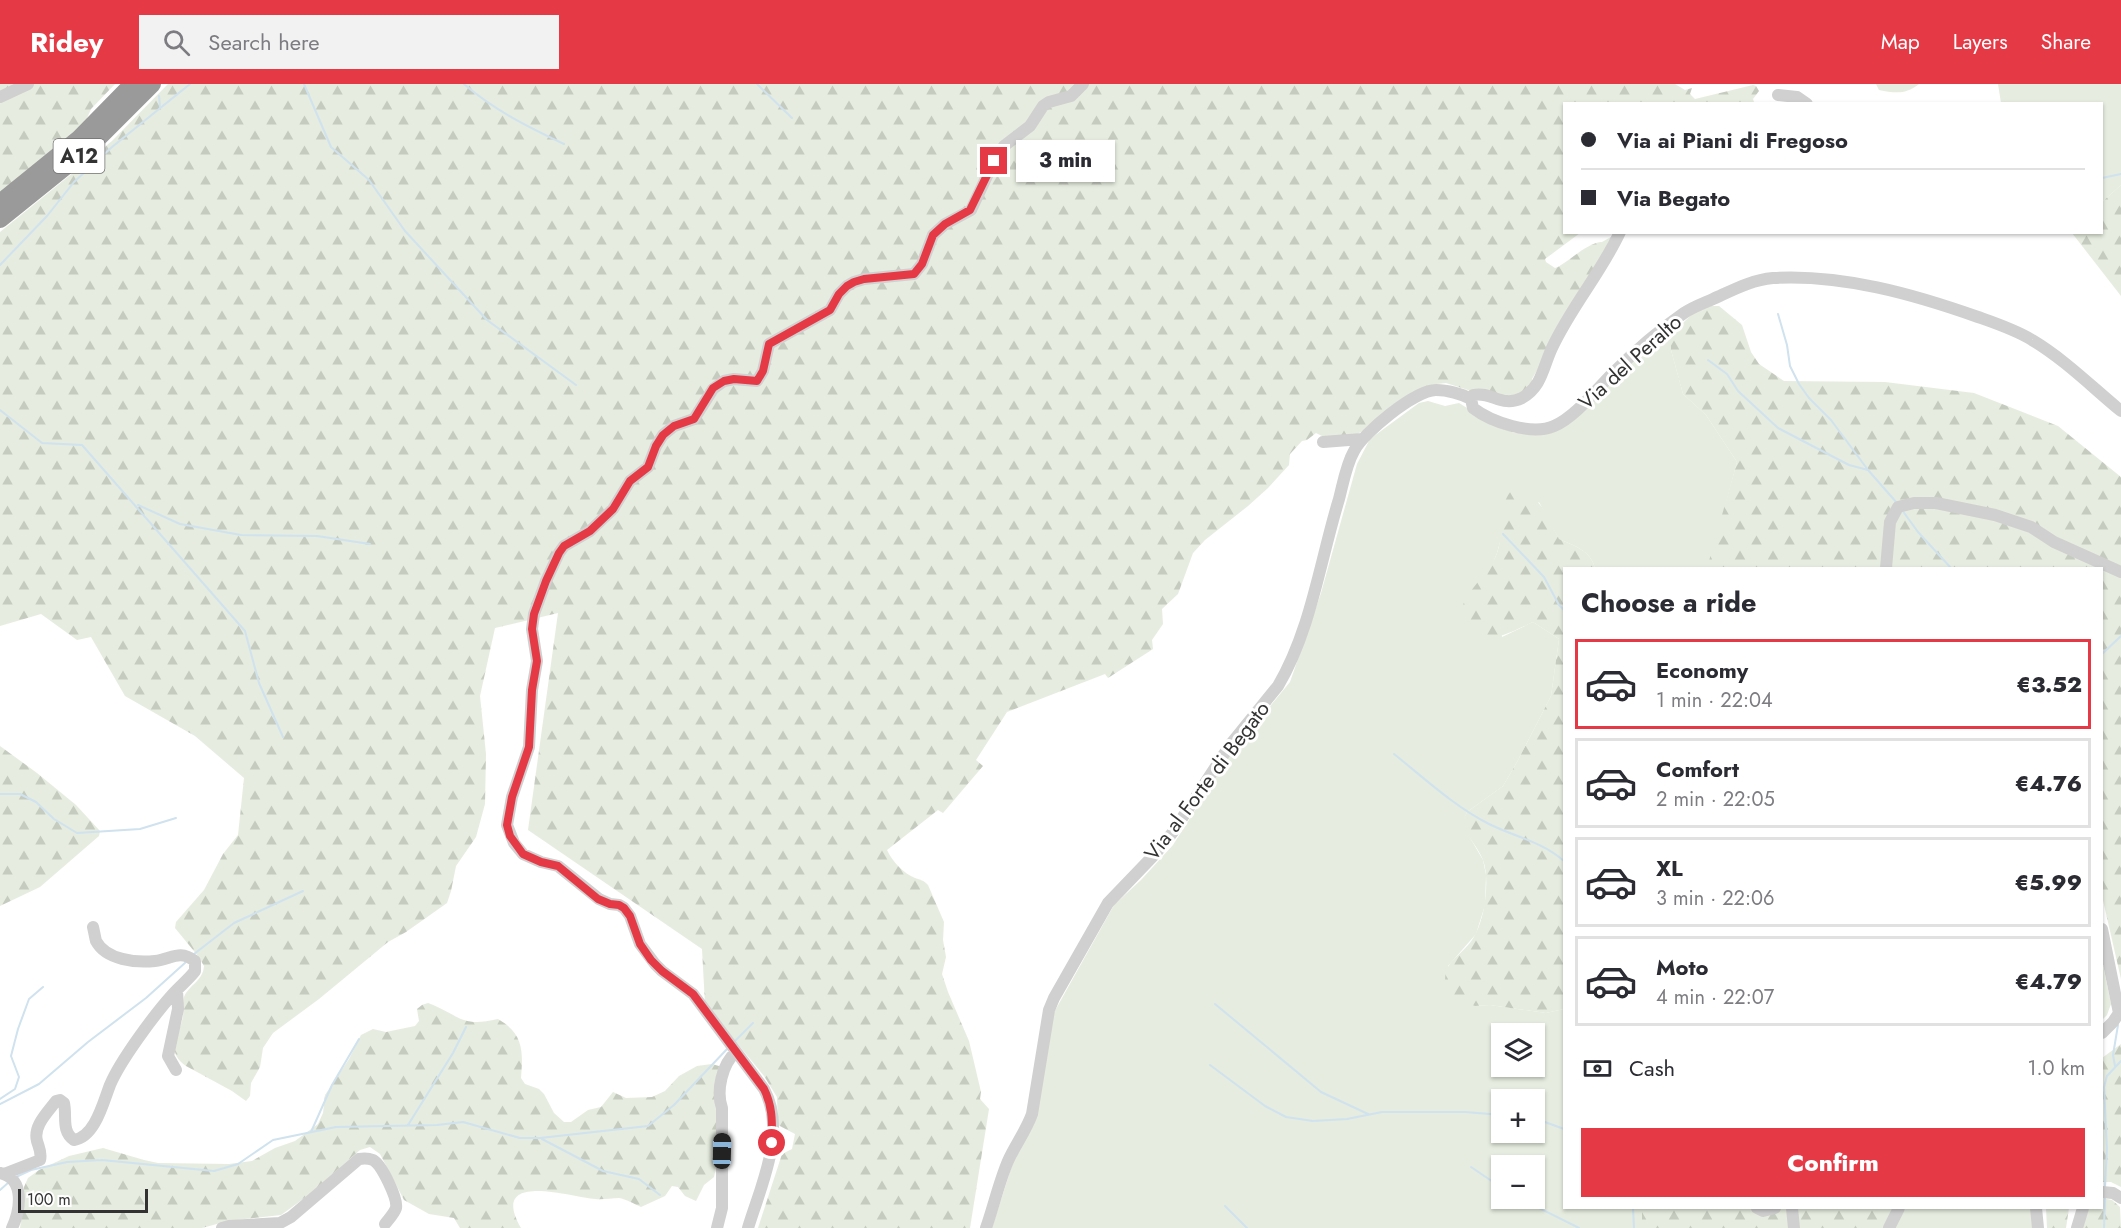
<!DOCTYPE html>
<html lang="en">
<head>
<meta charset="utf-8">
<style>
	body { margin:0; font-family:Jost,sans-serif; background:#f2f2f3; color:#2b2b33; height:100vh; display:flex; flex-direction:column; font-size:22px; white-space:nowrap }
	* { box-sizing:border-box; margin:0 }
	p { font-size:20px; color:#7c7c81 }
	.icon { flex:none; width:33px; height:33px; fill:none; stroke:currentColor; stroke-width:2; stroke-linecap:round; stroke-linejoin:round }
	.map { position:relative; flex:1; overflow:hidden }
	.details { position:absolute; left:1563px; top:483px; width:540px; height:642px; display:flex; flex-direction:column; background:#fff; border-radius:0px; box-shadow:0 2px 4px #0004 }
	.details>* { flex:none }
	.guide { position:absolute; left:1563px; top:18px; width:540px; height:132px; border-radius:0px; box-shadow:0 2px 4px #0004; display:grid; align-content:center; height:132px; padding:0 18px; background:#fff }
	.controls { position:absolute; left:1491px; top:939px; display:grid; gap:12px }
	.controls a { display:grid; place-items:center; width:54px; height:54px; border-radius:0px; background:#fff; box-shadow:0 2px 4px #0004; font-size:30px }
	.scale { position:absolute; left:18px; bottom:15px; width:130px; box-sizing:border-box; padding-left:6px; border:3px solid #333; border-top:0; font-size:16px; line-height:21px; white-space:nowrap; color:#333; -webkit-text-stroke:4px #fff; paint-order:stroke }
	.end { position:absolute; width:27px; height:27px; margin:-14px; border:8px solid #e63946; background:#fff; box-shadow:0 0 0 3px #fff }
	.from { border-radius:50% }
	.bubble { position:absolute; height:42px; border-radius:0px; background:#fff; box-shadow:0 2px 4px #0004; font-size:20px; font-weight:800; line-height:42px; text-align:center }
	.car { position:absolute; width:18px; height:36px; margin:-18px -9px; border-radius:8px; box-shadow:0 0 4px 2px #0007; background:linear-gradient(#222 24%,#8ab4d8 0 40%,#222 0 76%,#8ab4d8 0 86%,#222 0) }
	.guide b { display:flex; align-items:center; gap:21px; height:57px; font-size:22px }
	.guide b+b { border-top:2px solid #e1e1e2 }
	.guide i { width:15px; height:15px; background:#2b2b33 }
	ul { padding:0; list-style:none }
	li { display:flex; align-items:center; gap:18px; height:90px; margin:0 12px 9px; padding:0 6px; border:3px solid #e1e1e2; border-radius:0px }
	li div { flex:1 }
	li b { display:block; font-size:22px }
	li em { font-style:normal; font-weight:800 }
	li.active { border-color:#e63946 }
	li>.icon { width:54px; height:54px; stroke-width:1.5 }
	h2 { padding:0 18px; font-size:27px; line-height:72px }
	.pay { display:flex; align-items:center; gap:15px; height:66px; padding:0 18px; font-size:22px }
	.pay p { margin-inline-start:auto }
	.button { display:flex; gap:12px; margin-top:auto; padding:12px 18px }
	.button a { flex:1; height:69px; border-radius:0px; background:#e63946; color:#fff; font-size:24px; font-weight:800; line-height:69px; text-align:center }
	header { display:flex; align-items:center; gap:36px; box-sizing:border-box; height:84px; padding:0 30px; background:#e63946; color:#fff }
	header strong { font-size:28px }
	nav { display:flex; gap:33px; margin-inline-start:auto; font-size:21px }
	.search { width:420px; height:54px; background:#f2f2f3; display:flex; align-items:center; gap:15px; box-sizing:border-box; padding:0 21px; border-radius:0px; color:#7c7c81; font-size:22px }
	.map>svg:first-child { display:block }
	.green { fill:#e6ecdf; fill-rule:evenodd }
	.forest { fill:url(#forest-firs) }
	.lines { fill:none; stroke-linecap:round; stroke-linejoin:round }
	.stream { stroke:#cfe2ee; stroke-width:2 }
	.minor { stroke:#d0d0d0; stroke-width:12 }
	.highway { stroke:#9a9a9a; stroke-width:18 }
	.route { stroke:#e63946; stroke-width:8 }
	.labels { text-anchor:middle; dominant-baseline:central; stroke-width:6; stroke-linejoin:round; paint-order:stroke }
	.shield { fill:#fff; stroke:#707070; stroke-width:1.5 }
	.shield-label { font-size:20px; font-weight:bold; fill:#333 }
	.street-label { font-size:21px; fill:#333; stroke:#fff }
</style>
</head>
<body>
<header>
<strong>Ridey</strong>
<div class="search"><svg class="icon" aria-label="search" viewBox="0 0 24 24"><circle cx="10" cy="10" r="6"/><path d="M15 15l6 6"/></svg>Search here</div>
<nav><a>Map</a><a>Layers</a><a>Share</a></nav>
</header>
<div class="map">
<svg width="2121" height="1144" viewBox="0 0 2121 1144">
	<defs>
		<pattern id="forest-firs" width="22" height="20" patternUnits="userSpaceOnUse" patternTransform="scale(1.5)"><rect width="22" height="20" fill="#e6ecdf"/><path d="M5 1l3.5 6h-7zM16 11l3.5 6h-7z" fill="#c6cbc0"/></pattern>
	</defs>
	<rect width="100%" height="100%" fill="#fff"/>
	<path class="green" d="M1876,0H1919C1905,11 1895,9 1879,6Z
		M1998,0H2121V101L2102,118V20L2001,19Z
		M1666,247L1671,251V266L1683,310L1706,331L1737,378L1709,481L1707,484H1595C1590,466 1575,462 1559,455L1539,418L1501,454L1497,469L1492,481L1502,553L1533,538L1559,555L1551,612L1517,678L1503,702L1467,728L1462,740L1483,776L1486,791L1485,821L1476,850L1448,882L1475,922L1490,921L1546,929L1564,925V1124H1642V1144H992L1016,1069L1052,932L1114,821L1141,796L1173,761L1230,671L1290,598L1321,509L1357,380L1370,355L1419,319L1428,317L1445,322L1459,319L1495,341L1514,349H1551ZM1502,950H1534V982H1502ZM1502,1016H1534V1048H1502ZM1502,1082H1534V1114H1502Z
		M2102,876L2111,920L2107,931L2102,936Z
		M1906,1124H2032L2034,1144H1893Z"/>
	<path class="forest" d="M0,0H115L91,25L82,46L0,113Z
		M168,0H1675L1685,6L1692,4L1690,10L1695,15L1753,1L1756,2L1759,7L1753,15L1754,18L1758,19L1564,20V148L1580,149L1545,175L1546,178L1555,184L1558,183C1570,176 1589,158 1602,158L1618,149L1532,295V303L1515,313L1471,307L1446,299L1437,300L1426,304L1365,346L1351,353H1324L1316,349L1307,356L1302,357L1290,370L1289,381L1268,404L1248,422L1205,456L1193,469L1178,510L1162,525L1163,540L1152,556L1153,565L1108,594L1105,590L1007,628L976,676L983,682L943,729L938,726L887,766C892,777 904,790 915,794C921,796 923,796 928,801L944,838L943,856L946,873L942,890L948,908L969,957L981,1008L980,1015L989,1025L970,1144H758L782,1070L792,1065L795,1050L778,1041L777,1013L764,992L705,920L702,865L528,746L558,529L495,544L480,612L486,670L485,720L476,753L456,782L451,807L447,819L406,848L388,858L319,915L273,949L263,964L260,983L251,999L250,1012L246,1017L232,1007L186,982C164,967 180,951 183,932C184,926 182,919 184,913C189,901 203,897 204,882L198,872L175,844L176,838L204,806L223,770L238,751L244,694L195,652L125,612L91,553L77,556L41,530L0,542V148L112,57Z
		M2121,101V212L2072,149L2102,148V118Z
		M1704,222H1719L1742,241L1751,268L1759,280L1784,297L1885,298L1974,309L2058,342L2121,393V895L2102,812V484H1707L1737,378L1706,331L1683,310L1671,266V251L1693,229Z
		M1515,403C1542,414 1547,431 1559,455C1575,462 1590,466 1595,484H1564V925L1546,929L1490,921L1475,922L1447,911C1438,873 1463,876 1476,849C1485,832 1490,795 1483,776C1478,764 1468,752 1461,741L1467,728L1503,702L1517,678L1551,612L1559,555L1533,538C1509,549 1499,556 1472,554C1465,546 1460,541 1461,530C1462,509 1490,490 1497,469C1505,448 1496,419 1515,403Z
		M0,662L37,689L76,721L100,747L99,752L40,803L0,822Z
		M428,919C460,931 460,944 498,935C524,950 523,968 521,994L525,1000L539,1005L544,1010L554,1029L564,1038H571L588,1026L601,1023L613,1008L626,1014L652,1013L665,1007L679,992L697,982L712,980L719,982C715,1019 723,1058 714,1093L704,1101L696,1117L685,1112L678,1103L672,1102L665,1112L641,1123C634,1120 626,1115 619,1114C611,1114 603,1116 595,1115C574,1114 487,1085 521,1144H460L454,1134L429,1130L404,1116L380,1070L370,1063L360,1066L310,1110L281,1131L228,1137L202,1144H20L23,1125L24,1103L28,1094L39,1086L69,1072L103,1064L144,1076L158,1079L229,1080L252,1077L275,1064L295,1057L318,1040L323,1029L325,1011L349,975L361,951L373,945L386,948L415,942L419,937L417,925L422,921Z
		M2121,960V1103L2111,1098H2102V974Z
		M2102,1114L2112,1116L2120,1123L2121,1144H2082L2089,1124H2102Z
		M1642,1124H1893L1883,1144H1642Z
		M2046,1124H2069L2066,1144H2047Z"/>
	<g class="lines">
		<path class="stream" d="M304,0L331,63L369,96L405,147L487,236L576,301
			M464,0C494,26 528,43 564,60
			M757,0L792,34
			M159,12L160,23
			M2102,94L2121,90
			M0,181L47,132L74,98L112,63L190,0
			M1778,230L1787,261L1790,282L1799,300L1809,314L1831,336L1868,386L1897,419
			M1708,276L1727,290L1738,307L1778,344L1849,381L1868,386
			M0,326L42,359L82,361L245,547L259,599L283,653
			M138,421L180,440L241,451L317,452L370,460
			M1902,426L1918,448L1951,484
			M1503,450L1544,493L1559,521L1564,526
			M2102,570L2121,552
			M1394,670C1424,694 1455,723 1489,740C1515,753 1541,757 1564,777
			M0,710H20L36,718L54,735L77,749L140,745L176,734
			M194,870L234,839L303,807
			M1215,920L1321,1008L1368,1030
			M734,958L753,939
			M1210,981L1265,1022L1286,1033L1313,1037L1347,1035L1382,1028H1465L1502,1031
			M2115,982L2113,971L2118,941
			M0,1015L15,1005L19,993L11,972L18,945L29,915L43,903
			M0,1020L39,1000L88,958L146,914L186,878
			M1534,1034L1564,1045
			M408,1041L453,969L466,943
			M311,1048L332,1001L359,955
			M542,1055L603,1087L639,1095L660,1111
			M1471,1083L1502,1104
			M16,1093L31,1086L67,1078L102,1076L214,1087L238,1080L273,1056L336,1043L437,1041L463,1038L520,1054H540L648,1042L674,1021L728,964
			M2105,1103L2107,1065L2104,1003L2107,992L2121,977
			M0,1106L9,1098
			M1519,1114L1579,1144
			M1225,1122L1247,1144
			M1633,1124L1634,1144
			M2104,1144L2105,1112"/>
		<path class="minor" d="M1778,11L1797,13L1807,20
			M0,13L28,0
			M1471,315L1473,324C1491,338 1532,352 1554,342C1575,333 1596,306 1612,290C1634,268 1658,247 1684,229C1693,223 1704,219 1713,215C1733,206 1751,196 1773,194C1842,190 1913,210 1978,233C1995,239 2016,246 2032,256C2064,275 2092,303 2121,327
			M1471,315L1473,311C1492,307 1501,324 1522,314C1542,303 1543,283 1552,264C1571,223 1601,189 1620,148
			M1323,358L1362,355
			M1886,484L1890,438L1898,423L1914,419H1936L1995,431L2031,443L2054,458L2121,488
			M2102,845L2119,929L2113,938L2102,949
			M176,986L168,972L178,925L177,906
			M0,1089C26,1094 20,1127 12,1144
			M4,1090L40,1076C42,1069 39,1064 37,1057C33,1042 47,1029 56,1017L60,1016L64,1019C67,1032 61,1047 74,1056C95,1053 103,1019 110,1001C120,977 154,931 172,911C180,902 188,896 195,887V877C179,865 172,875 155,877C136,879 106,876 96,857C95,853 94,847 93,843
			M2102,1108L2113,1109L2121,1114
			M1757,1124L1763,1127L1775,1124
			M1792,1124L1794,1144
			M2036,1124L2038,1144
			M222,1144L229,1142L280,1139L291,1133L359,1075C364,1074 368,1074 373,1076C382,1081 398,1115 396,1124C394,1130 388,1136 385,1140
			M717,1144L722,1124V1024C716,1007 722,980 736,968
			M748,1144C761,1101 787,1048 764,1005L693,910L662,887L655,880L640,860L630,832L624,824L619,821L610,820L599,815L558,782L541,778L523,770L514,759L507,741L512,713L529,663L532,606L537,577L532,545L534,530L546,497L559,469L564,462L590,447L613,425L630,397L648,383L656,362L663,351L674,342L694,335L713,305L724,297L734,295L757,297L763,287L769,260L830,226L839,210L847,202L854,198L864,195L914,190L922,180L933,151L945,140L971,126L994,77L1004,62L1030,42L1043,22L1049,18L1071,12L1083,0
			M986,1144C994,1121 999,1098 1008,1077C1015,1061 1026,1047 1032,1030L1049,926L1054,914L1108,819L1156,769L1173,748L1230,661L1278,602C1311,546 1320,477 1339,415C1343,400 1346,381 1354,367C1363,349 1415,306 1436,306C1447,306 1462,310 1471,315
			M1889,1144L1899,1124
			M2077,1144L2083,1124"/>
		<path class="highway" d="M0,119L79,55L133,0
			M0,135L87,65L152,0"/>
	</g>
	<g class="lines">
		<path class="route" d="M772,1059C772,1039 773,1023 764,1005L693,910L662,887L651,876L640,860L630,832L624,824L619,821L610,820L598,815L558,782L541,778L523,770L510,752L507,741L512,713L529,663L532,606L537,577L532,545L534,530L546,497L559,469L564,462L590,447L613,425L630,397L648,383L656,362L663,351L674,342L694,335L713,304L724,297L734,295L757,297L763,287L769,260L830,226L839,210L847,202L854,198L864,195L914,190L922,180L933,151L945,140L970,126L994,77"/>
	</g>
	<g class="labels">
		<rect class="shield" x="53.5" y="55" width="51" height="34" rx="4.5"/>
		<g class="shield-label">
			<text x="79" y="72">A12</text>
		</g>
		<g class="street-label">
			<text transform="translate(1630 278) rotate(-42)">Via del Peralto</text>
			<text transform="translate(1207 697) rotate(-53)">Via al Forte di Begato</text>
		</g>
	</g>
</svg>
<div class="controls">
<a><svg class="icon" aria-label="layers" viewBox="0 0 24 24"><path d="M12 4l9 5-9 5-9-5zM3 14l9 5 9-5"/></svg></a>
<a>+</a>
<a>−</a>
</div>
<div class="scale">100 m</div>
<i class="end from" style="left:772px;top:1059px"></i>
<i class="end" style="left:994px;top:77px"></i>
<div class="bubble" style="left:1016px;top:56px;width:99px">3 min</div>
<i class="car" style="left:722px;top:1067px;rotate:1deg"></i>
<div class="guide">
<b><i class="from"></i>Via ai Piani di Fregoso</b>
<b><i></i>Via Begato</b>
</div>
<section class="details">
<h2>Choose a ride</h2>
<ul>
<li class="active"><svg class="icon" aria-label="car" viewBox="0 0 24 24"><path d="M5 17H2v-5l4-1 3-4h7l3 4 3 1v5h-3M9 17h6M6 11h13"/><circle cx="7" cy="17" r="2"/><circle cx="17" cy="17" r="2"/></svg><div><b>Economy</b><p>1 min · 22:04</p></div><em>€3.52</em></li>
<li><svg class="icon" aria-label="car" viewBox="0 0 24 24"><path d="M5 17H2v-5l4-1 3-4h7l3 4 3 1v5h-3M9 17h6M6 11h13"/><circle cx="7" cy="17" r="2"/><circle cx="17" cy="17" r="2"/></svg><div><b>Comfort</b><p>2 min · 22:05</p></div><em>€4.76</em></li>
<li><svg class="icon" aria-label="car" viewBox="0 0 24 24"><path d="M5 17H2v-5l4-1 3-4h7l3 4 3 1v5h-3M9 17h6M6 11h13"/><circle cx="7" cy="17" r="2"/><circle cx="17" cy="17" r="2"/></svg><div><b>XL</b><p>3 min · 22:06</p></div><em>€5.99</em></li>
<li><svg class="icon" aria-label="car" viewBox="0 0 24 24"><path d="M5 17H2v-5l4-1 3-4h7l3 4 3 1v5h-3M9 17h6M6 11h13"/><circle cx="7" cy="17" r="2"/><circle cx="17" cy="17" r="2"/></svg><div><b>Moto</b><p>4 min · 22:07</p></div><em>€4.79</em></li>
</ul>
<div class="pay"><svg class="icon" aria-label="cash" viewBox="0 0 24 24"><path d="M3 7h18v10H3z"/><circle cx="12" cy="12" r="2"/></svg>Cash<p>1.0 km</p></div>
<div class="button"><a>Confirm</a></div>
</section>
</div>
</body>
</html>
